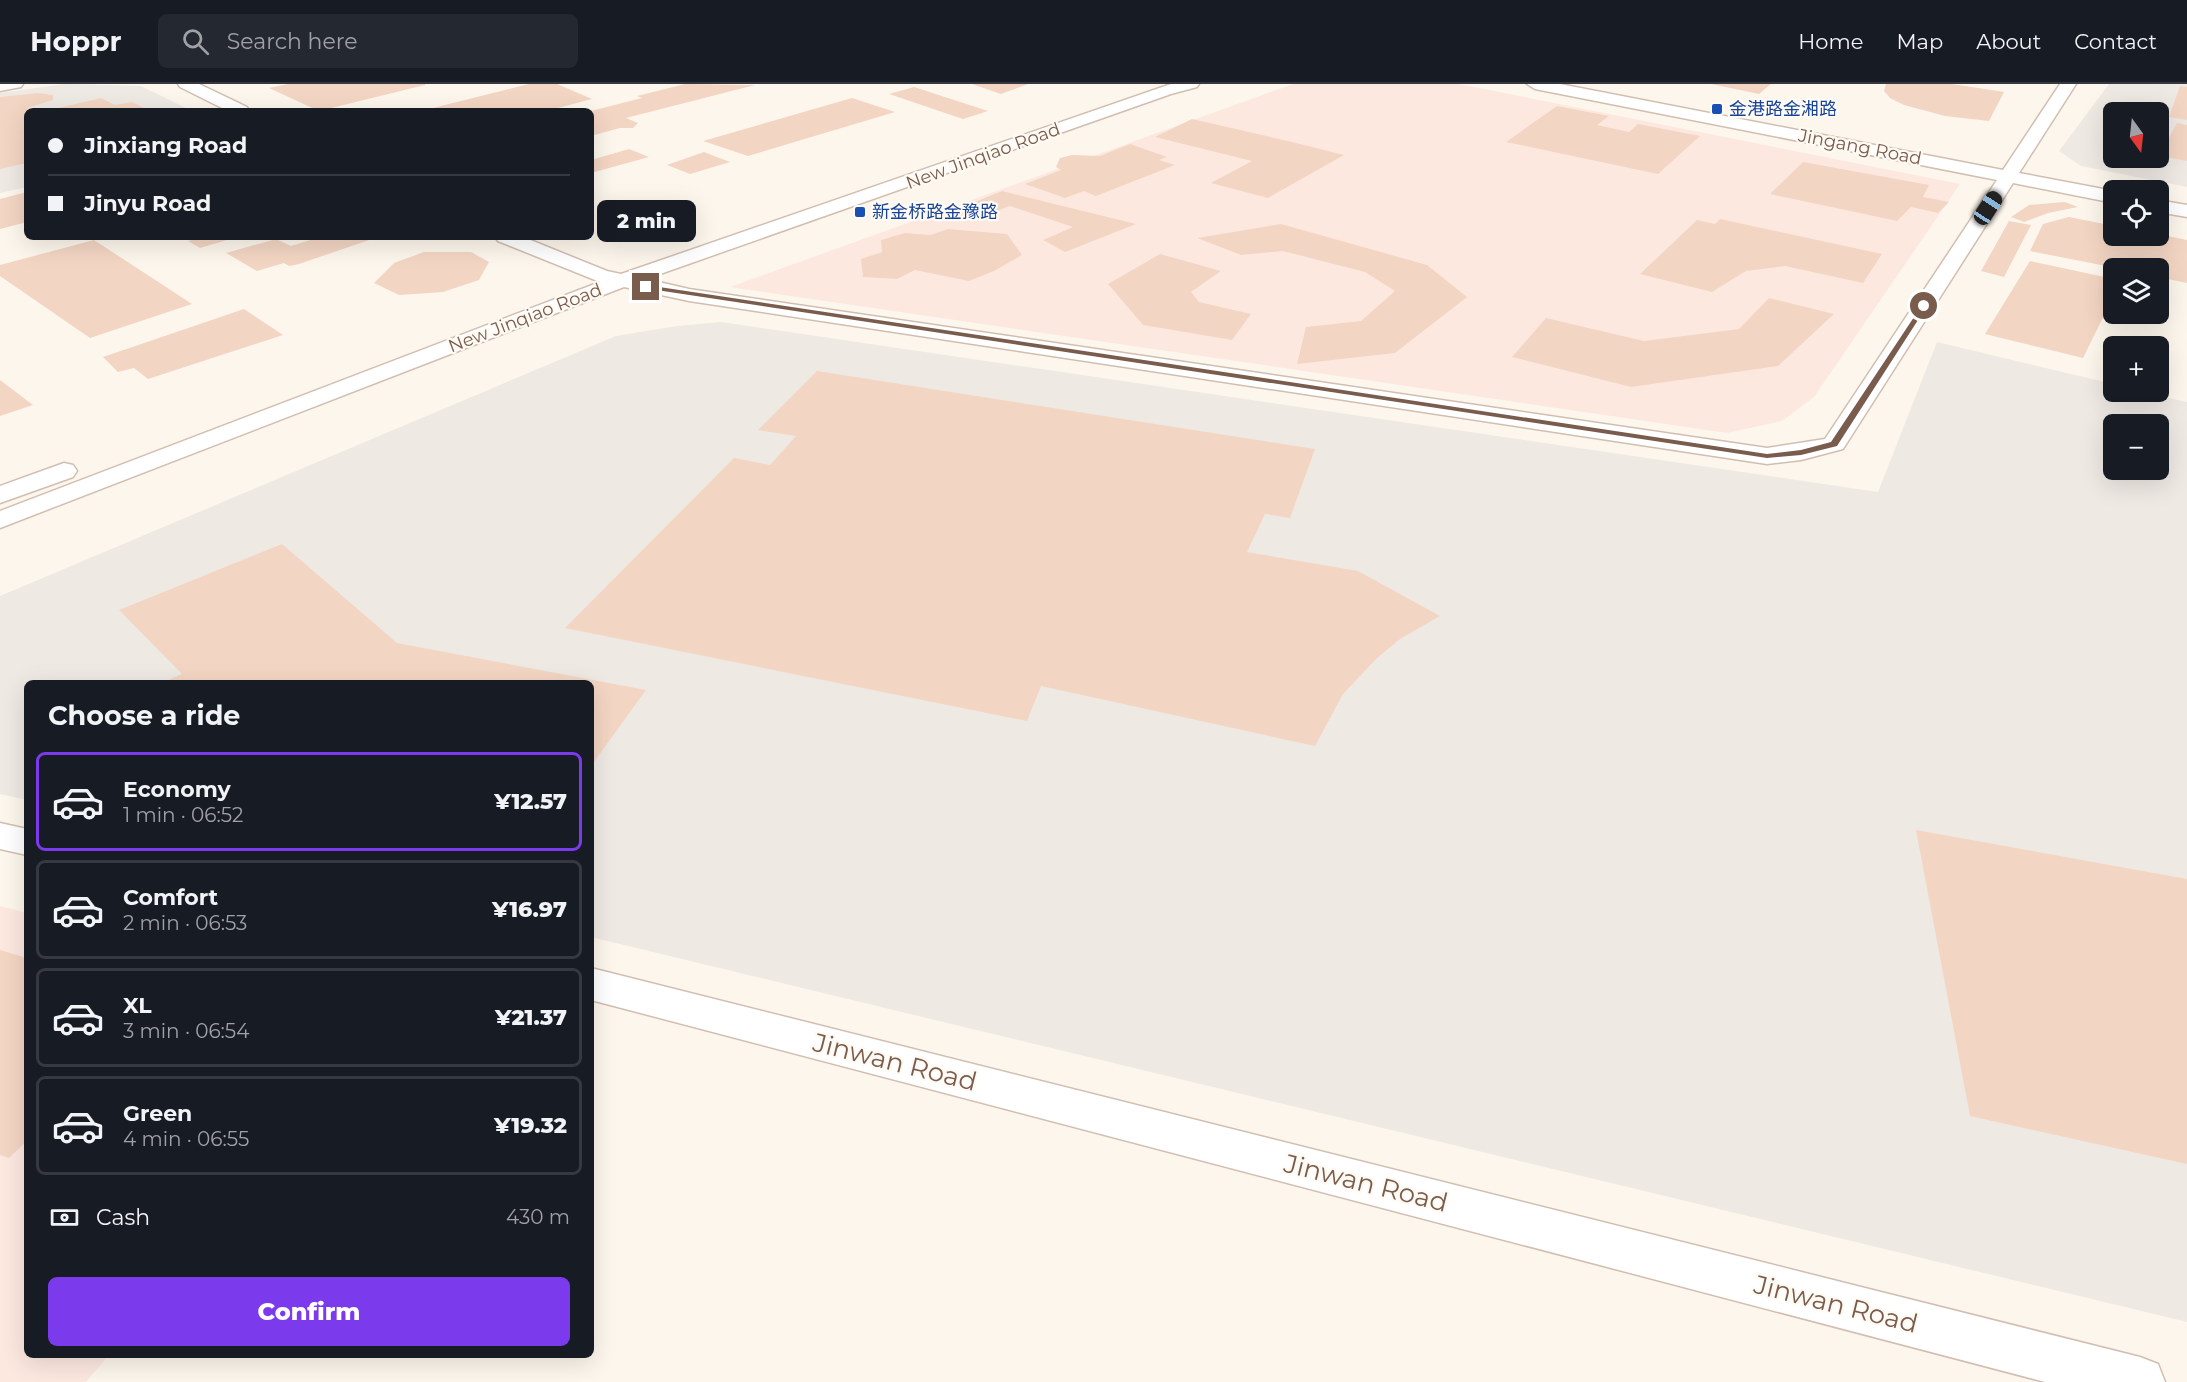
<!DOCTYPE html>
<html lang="en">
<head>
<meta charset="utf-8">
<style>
	body { margin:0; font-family:Montserrat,"Noto Sans SC",sans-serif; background:#242831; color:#f1f3f6; height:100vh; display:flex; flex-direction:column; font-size:22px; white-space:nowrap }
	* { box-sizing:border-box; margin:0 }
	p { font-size:20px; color:#9ea1a6 }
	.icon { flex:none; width:33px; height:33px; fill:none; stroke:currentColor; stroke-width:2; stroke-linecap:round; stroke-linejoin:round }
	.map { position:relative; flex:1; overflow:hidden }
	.sheet { position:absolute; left:24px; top:596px; width:570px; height:678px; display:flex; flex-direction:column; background:#171b24; border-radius:9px; box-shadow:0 6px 24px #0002 }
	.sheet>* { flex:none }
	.hud { position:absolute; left:24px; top:24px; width:570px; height:132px; border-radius:9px; box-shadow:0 6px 24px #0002; display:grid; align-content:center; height:132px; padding:0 24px; background:#171b24 }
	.needle { width:39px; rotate:165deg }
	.fabs { position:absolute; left:2103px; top:18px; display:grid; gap:12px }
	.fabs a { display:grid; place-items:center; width:66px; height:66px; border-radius:9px; background:#171b24; box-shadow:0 6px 24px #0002; font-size:30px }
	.end { position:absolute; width:27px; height:27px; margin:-14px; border:8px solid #7a5c4d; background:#fff; box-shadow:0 0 0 3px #fff }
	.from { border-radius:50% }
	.bubble { position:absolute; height:42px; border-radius:9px; background:#171b24; box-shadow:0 6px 24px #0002; font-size:20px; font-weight:800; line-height:42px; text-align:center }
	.car { position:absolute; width:18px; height:36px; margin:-18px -9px; border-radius:8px; box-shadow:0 0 4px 2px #0007; background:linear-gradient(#222 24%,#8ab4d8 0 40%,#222 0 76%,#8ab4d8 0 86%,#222 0) }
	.hud b { display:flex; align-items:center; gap:21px; height:57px; font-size:22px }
	.hud b+b { border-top:2px solid #363941 }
	.hud i { width:15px; height:15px; background:#f1f3f6 }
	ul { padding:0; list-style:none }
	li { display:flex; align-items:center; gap:18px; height:99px; margin:0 12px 9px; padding:0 12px; border:3px solid #363941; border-radius:9px }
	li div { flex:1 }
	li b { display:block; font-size:22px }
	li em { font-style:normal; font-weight:800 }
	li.active { border-color:#7c3aed }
	li>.icon { width:54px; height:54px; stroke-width:1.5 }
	h2 { padding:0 24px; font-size:27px; line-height:72px }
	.pay { display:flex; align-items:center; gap:15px; height:66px; padding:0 24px; font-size:22px }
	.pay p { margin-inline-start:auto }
	.cta { display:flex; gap:12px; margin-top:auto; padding:12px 24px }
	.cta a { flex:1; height:69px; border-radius:9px; background:#7c3aed; color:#fff; font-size:24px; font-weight:800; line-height:69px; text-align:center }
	header { display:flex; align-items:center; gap:36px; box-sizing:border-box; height:84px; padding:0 30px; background:#171b24; border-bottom:2px solid #363941 }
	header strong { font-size:28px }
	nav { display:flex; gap:33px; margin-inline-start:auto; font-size:21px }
	.search { width:420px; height:54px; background:#242831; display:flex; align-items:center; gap:15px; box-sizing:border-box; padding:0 21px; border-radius:9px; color:#9ea1a6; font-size:22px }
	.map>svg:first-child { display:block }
	.commercial { fill:#fde8e0 }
	.industrial { fill:#efe9e4; fill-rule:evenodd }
	.building { fill:#f3d5c3 }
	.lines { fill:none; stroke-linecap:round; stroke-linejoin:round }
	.minor-casing { stroke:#d1beb0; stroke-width:3 }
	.minor { fill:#fff; fill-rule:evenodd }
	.route { fill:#7a5c4d }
	.transit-dot { fill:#1a4fb4; stroke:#fffaf3; stroke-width:2 }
	.labels { text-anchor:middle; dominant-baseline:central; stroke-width:4.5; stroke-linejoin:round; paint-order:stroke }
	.far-transit-label { font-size:18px; fill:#164399; stroke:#fffaf3; text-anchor:start }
	.far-street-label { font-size:18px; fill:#7a5c4d; stroke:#fffaf3 }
	.near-street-label { font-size:26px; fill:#7a5c4d; stroke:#fffaf3 }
</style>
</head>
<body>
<header>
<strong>Hoppr</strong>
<div class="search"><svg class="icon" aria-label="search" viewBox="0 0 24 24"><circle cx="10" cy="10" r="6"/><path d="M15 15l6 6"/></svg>Search here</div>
<nav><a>Home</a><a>Map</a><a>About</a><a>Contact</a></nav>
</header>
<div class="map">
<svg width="2187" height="1298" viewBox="0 0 2187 1298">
	<rect width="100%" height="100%" fill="#fdf6ec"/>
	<path class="commercial" d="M1293,0H1459L1960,100L1814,313L1782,337L1727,349L730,203Z
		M0,822L27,829V1270L109,1271L86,1298H0Z"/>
	<path class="industrial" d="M65,0L141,2L192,27H27V103L0,109V9Z
		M2109,0H2187V103L2081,82L2059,67ZM2114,28H2158V74H2114Z
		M721,238L1878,408L1937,258L2113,300L2114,308H2143L2187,318V1238L591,853V598H27V716L0,710V512L616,252L677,242ZM2114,340H2158V386H2114Z"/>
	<path class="building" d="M288,0H425V1L319,27L269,4Z
		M529,0H557L592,15L546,27H421Z
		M685,0L755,1L626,34L638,39L633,44H620L591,52V27L642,14L637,12Z
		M972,0H1028L1001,10Z
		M1711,0H1771L1759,10Z
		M1886,0H1952L2004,8L1989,37L1945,32L1904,21L1890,14L1884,7Z
		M2180,2L2187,3V36L2169,33Z
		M914,3L988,27L963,35L889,10Z
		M38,9L53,11V16L27,24L33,27H27V79L0,85V13Z
		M101,14L115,21L132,18L150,27H46Z
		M852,14L895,28L748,72L703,57Z
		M1557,22L1609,32L1597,41L1629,48L1638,40L1700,52L1658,90L1506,58Z
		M1192,35L1288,57L1344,71L1268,114L1211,99L1252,77L1155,53Z
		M2177,39L2187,41V77L2159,72Z
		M1130,60L1167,73L1159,76L1175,81L1096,112L1084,107L1065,114L1025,100L1061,86L1056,83L1060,74L1072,71L1100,72Z
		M629,65L649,73L591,89V76Z
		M704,68L730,78L690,90L667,81Z
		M1803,78L1929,101L1923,113L1949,118L1938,129L1911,123L1897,137L1770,110Z
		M1002,107L1136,140L1065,168L1043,156L1073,143L1010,122L980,133L943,131Z
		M27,108V138L0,145V115Z
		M2065,118L2078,123L2048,129L2024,138L2011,133L2029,121Z
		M2069,133L2114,142V152L2158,150L2187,156V199L2158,193V184H2116L2030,167L2043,140Z
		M1720,135L1882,170L1863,199L1785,182L1746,187L1712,208L1640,190L1697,136L1715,140Z
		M2009,137L2031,141L2004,193L1981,187Z
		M1281,140L1427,181L1467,213L1395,269L1297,280L1306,243L1361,237L1395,207L1365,188L1283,167L1241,171L1197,154Z
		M948,145L1007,150L1022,171L994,187L969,197L915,186L897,195L863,193L861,175L882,168L881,156L905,149L930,151Z
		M201,153H234V154L200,164L188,157Z
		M320,153H378L299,180L289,182L284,179L257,187L226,169L276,155L291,162Z
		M94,156L192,220L90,254L0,192V181Z
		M424,168H471L489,178L479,196L443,208L399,211L374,199L394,179Z
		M1160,170L1221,187L1191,208L1199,218L1251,230L1232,256L1143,241L1108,200Z
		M2030,177L2114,195V211L2083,274L1985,250Z
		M1769,214L1834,230L1778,282L1631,303L1512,273L1546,234L1644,257L1739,245Z
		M244,225L283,251L148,295L134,284L118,288L103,273Z
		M817,287L1315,365L1290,434L1265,430L1247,468L1358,487L1440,532L1400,555L1376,575L1343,610L1315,662L1041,602L1027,637L565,544L734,374L770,381L796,352L758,346Z
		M0,296L33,321L0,332Z
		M282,460L397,559L646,606L591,682V598H164L182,590L119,526Z
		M1916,746L2187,795V1080L1970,1032Z
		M0,866L27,874V1057L9,1074L0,1071Z"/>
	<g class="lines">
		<g class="minor-casing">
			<path id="minor" d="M0,0H23L21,3L0,7Z
				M178,0H199L247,23L249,27H228L180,3Z
				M1171,0H1199L1197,3L1171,10L646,195L689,205L1767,364L1825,355L1997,96L1535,5L1527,0H1560L2003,86L2060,0H2076L2019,89L2114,107V119L2013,99L1843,365L1801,376L1767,380L689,217L624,203L0,444V427L600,198L498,157L495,153H523L607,187L621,190Z
				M2158,116L2187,121V133L2158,128Z
				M64,379L73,381L77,387L73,393L0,419V402Z
				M0,739L27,745V771L0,765Z
				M591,884L2140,1273L2158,1280L2165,1298H2045L591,916Z"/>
		</g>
		<use href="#minor" class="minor"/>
	</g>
	<path class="route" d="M646,201L1767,370L1801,366L1831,358L1922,221L1927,222L1837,362L1801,371L1767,374L643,204Z"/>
	<g class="transit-dot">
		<rect x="1711" y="19" width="12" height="12" rx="3"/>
		<rect x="854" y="122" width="12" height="12" rx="3"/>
	</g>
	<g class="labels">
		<g class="far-transit-label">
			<text x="1729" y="25">金港路金湘路</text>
			<text x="872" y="128">新金桥路金豫路</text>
		</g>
		<g class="far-street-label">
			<text transform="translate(1860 63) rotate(11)">Jingang Road</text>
			<text transform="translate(983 72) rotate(-20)">New Jinqiao Road</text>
			<text transform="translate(525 234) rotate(-21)">New Jinqiao Road</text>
		</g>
		<g class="near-street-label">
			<text transform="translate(895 978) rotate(14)">Jinwan Road</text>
			<text transform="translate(1366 1099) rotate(14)">Jinwan Road</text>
			<text transform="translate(1836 1220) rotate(14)">Jinwan Road</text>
		</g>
	</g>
</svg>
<div class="fabs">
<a><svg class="needle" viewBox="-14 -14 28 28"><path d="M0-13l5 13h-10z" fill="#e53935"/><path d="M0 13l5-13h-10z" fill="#9ea1a6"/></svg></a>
<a><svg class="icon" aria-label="locate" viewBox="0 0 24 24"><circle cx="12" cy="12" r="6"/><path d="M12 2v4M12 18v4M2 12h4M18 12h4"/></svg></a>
<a><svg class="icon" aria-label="layers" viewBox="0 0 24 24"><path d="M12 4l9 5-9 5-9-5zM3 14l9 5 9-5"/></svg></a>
<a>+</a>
<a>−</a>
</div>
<i class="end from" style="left:1924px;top:222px"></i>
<i class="end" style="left:646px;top:203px"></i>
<div class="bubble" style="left:597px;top:116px;width:99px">2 min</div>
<i class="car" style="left:1988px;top:124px;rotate:33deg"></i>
<div class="hud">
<b><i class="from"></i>Jinxiang Road</b>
<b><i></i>Jinyu Road</b>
</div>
<section class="sheet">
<h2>Choose a ride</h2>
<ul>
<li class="active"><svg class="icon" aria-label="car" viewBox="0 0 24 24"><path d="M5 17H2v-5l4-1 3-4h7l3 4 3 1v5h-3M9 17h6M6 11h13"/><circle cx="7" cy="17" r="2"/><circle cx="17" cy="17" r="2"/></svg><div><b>Economy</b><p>1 min · 06:52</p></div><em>¥12.57</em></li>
<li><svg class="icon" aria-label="car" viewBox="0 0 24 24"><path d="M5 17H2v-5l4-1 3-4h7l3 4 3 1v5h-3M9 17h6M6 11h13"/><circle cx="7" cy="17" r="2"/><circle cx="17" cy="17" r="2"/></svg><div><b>Comfort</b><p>2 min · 06:53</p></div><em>¥16.97</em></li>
<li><svg class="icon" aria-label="car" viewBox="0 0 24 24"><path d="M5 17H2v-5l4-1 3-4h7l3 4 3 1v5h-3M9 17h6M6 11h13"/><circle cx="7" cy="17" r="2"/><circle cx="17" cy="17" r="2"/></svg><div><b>XL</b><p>3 min · 06:54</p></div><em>¥21.37</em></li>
<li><svg class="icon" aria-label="car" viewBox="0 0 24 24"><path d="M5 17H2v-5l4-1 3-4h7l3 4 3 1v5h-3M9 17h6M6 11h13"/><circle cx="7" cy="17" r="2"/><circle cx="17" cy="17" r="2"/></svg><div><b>Green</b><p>4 min · 06:55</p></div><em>¥19.32</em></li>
</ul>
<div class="pay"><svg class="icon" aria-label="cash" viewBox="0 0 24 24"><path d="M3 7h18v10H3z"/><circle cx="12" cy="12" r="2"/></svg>Cash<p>430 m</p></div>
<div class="cta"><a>Confirm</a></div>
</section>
</div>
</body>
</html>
